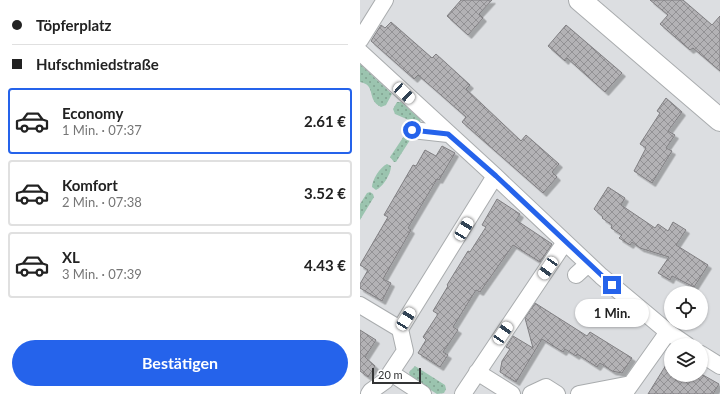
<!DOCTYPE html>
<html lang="de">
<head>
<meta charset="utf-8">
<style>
	body { margin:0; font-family:Lato,sans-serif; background:#f6f6f6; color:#222; height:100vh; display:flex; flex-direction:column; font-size:15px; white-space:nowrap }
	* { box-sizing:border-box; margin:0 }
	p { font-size:13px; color:#767676 }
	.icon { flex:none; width:22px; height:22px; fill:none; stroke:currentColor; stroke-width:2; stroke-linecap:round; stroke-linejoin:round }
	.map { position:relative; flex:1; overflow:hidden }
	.panel { display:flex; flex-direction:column; background:#fff; width:360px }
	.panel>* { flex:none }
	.top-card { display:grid; align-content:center; height:88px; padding:0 12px; background:#fff }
	.buttons { position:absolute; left:304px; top:286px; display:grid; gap:8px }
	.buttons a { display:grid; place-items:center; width:44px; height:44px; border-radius:50%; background:#fff; box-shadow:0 1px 3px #0004; font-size:20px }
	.scale { position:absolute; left:12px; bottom:10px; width:49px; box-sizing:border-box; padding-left:4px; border:2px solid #323334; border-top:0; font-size:11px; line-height:14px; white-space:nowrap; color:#323334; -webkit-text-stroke:3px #fff; paint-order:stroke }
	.end { position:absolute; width:18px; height:18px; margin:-9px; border:5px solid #2563eb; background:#fff; box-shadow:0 0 0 2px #fff }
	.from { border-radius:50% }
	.bubble { position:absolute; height:28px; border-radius:14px; background:#fff; box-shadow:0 1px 3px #0004; font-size:13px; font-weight:700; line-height:28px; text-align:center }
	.car { position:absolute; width:12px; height:24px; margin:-12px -6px; border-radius:5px; box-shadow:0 0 3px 1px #0007; background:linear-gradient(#fff 24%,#345 0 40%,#fff 0 76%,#345 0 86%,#fff 0) }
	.top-card b { display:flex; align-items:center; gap:14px; height:38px; font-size:15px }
	.top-card b+b { border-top:1px solid #e0e0e0 }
	.top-card i { width:10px; height:10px; background:#222 }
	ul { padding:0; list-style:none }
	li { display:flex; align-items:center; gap:12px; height:66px; margin:0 8px 6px; padding:0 4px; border:2px solid #e0e0e0; border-radius:4px }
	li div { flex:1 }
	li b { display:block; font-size:15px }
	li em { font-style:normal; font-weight:700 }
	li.current { border-color:#2563eb }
	li>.icon { width:36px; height:36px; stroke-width:1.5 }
	.primary-button { display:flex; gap:8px; margin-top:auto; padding:8px 12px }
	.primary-button a { flex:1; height:46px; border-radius:24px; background:#2563eb; color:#fff; font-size:16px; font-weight:700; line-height:46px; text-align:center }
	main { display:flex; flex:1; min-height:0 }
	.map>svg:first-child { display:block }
	.green { fill:url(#green-dots) }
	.building { fill:url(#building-cross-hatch); stroke:#807f82; filter:url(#shadow) }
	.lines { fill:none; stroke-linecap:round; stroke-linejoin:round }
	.street-casing { stroke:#a9acae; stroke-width:18 }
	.secondary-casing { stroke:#a9acae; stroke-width:24 }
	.street { stroke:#fff; stroke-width:16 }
	.secondary { stroke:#fff; stroke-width:22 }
	.route { stroke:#2563eb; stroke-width:5 }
</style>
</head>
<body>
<main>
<section class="panel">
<div class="top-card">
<b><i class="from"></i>Töpferplatz</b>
<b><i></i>Hufschmiedstraße</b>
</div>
<ul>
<li class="current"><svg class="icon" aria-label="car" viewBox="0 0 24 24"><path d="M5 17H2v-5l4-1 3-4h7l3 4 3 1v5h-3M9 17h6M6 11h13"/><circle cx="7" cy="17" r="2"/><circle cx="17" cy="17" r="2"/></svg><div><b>Economy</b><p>1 Min. · 07:37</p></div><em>2.61 €</em></li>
<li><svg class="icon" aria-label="car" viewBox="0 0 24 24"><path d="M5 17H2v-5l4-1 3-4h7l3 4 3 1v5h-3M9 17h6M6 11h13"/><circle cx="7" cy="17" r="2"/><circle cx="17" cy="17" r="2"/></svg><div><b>Komfort</b><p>2 Min. · 07:38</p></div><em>3.52 €</em></li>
<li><svg class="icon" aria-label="car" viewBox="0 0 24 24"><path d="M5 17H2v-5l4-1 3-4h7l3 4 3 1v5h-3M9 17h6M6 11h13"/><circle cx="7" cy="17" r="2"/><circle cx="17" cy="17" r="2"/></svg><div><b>XL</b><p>3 Min. · 07:39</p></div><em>4.43 €</em></li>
</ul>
<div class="primary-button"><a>Bestätigen</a></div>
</section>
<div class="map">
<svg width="360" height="394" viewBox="0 0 360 394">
	<defs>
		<pattern id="green-dots" width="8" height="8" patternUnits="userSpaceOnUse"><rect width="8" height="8" fill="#9bc4af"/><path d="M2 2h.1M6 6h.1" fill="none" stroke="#7fa08f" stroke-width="1.8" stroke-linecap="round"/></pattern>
		<pattern id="building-cross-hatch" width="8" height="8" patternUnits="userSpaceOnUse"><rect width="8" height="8" fill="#b3b2b5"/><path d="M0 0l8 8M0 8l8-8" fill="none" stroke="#929194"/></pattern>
		<filter id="shadow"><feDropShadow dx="3.5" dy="3.5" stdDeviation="0" flood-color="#0004"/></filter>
	</defs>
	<rect width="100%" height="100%" fill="#dcdee1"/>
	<path class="green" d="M0,64L32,94L26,105L21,107C6,100 17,85 0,82Z
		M37,102H41L60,119L61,124H58L35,114L33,109Z
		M47,134L50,140L36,162H34L30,157L44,136Z
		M27,164L31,166C31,174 23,187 16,190L12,187C12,180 20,167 27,164Z
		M10,192L13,194L14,197L0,220V204L7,193Z
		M55,366L85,385L86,389L84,393L77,394L50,377L49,372Z"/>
	<path class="building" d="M101,0H132L119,14L123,18L108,35L87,16Z
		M290,0H323L352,25L360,16V71L333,48L330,50L300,24L308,15Z
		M31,22L72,58L76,54L110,85L106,89L161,141L166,135L199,164L192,172L197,177L183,193L102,122L106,117L81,95L58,75L54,79L11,41L21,25L25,28Z
		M206,25L262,73L245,92L207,58L205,61L188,46Z
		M306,98L322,112L308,131L315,135L306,148L312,151L292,183L274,171L286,148L280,144L300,113L297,111Z
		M82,146L95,153L79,180L77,179L58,211L48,228L51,230L23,279L31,283L22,301L0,288V284L8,270L0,265L28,217L24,215L53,165L56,166L65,150L76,156Z
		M248,187L265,198L261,205L295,228L298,224L308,231L313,222L326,230L316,245L348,265L334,287L312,276L310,280L298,273L309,257L280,248L272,242L270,245L259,238L262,235L251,228L252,225L242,218L243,217L234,209Z
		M137,199L160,214L156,220L192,244L180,262L153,245L120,292L116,290L93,327L98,330L83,352L88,355L80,367L58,353L66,340L63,337L78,314L73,311L88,286L87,285L108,251L110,252L126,227L122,225Z
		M247,300L259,308L251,321L239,312Z
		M175,303L227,336L230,332L272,358L262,373L252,371L240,363L237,367L217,354L216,356L205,349L203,352L182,339L156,382L140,372L142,361L150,349L146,347L153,336L173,348L165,318Z
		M0,330L16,340L5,357L15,366L8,377L0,371Z
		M311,357V375H343L359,384L353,394H288Z"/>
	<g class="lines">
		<g class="street-casing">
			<path id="street" d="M0,40L25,0
				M0,52L135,176L241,276L308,332L327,345
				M52,130L88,134
				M216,275L228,264
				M0,305L40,329L45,351L25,381L11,391L9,394
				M40,329L135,176
				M341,354L360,366
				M117,372L152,394
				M31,373L63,394
				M103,394L205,242
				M171,394L186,387L197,394
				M219,394L271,384
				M264,394L308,332"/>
		</g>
		<g class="secondary-casing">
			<path id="secondary" d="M220,0L360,120"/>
		</g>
		<use href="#street" class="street"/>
		<use href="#secondary" class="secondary"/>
	</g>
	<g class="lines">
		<path class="route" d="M52,130L88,134L136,176L252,285"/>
	</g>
</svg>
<div class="buttons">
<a><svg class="icon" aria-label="locate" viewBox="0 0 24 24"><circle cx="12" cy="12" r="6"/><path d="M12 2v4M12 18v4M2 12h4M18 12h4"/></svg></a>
<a><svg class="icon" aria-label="layers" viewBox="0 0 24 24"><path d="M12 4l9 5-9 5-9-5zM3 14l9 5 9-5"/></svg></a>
</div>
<div class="scale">20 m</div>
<i class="end from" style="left:52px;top:130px"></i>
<i class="end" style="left:252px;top:285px"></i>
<div class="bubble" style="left:215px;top:299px;width:74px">1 Min.</div>
<i class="car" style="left:44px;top:93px;rotate:133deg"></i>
<i class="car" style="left:104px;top:229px;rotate:31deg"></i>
<i class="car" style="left:188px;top:268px;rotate:215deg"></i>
<i class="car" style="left:46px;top:319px;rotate:32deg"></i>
<i class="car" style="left:143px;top:333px;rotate:34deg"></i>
</div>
</main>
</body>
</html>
